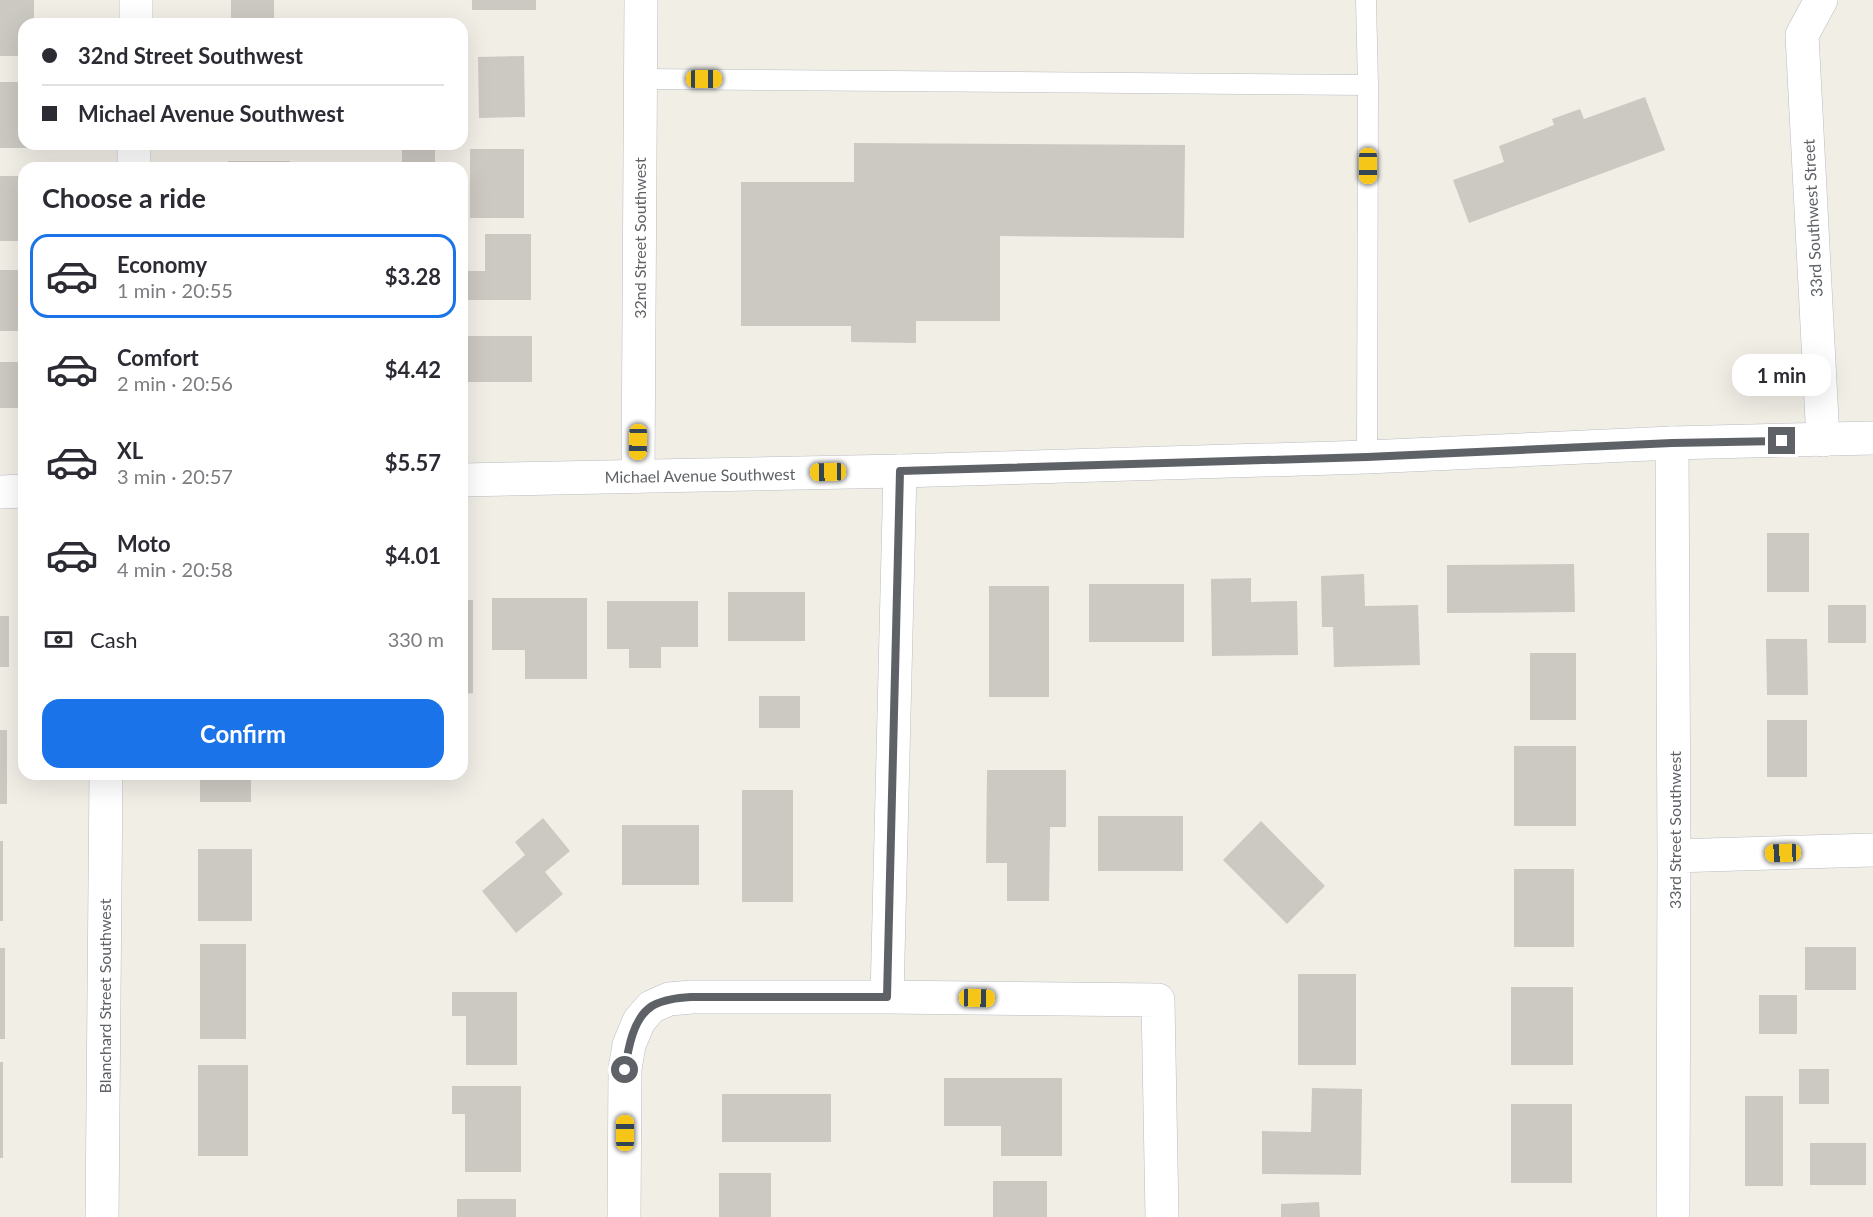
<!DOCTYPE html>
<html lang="en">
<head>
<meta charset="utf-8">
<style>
	body { margin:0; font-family:Lato,sans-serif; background:#f7f7f7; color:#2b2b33; height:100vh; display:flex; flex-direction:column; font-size:22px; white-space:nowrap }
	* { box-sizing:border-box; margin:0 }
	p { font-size:20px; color:#7c7c81 }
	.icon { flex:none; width:33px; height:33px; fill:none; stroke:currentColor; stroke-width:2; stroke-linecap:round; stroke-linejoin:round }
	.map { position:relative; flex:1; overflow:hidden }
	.panel { position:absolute; left:18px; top:162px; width:450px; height:618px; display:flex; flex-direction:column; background:#fff; border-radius:18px; box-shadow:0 6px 24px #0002 }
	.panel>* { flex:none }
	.hud { position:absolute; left:18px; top:18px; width:450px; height:132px; border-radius:18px; box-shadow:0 6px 24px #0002; display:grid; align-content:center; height:132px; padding:0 24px; background:#fff }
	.end { position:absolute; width:27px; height:27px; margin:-14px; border:8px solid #5e6267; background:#fff; box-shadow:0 0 0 3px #fff }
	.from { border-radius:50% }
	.bubble { position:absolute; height:42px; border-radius:18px; background:#fff; box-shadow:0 6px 24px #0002; font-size:20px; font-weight:700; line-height:42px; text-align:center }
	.car { position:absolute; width:18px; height:36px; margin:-18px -9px; border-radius:8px; box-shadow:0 0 4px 2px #0007; background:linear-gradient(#f5c518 24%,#345 0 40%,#f5c518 0 76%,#345 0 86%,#f5c518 0) }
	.hud b { display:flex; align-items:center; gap:21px; height:57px; font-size:22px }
	.hud b+b { border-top:2px solid #e1e1e2 }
	.hud i { width:15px; height:15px; background:#2b2b33 }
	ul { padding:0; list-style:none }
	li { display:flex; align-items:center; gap:18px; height:84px; margin:0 12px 9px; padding:0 12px; border:3px solid transparent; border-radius:18px }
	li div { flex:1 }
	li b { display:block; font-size:22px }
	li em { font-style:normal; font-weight:700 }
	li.active { border-color:#1a73e8 }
	li>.icon { width:54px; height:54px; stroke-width:1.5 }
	h2 { padding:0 24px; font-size:27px; line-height:72px }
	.pay { display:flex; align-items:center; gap:15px; height:66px; padding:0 24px; font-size:22px }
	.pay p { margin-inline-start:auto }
	.primary-button { display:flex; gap:12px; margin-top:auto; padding:12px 24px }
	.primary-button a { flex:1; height:69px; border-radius:18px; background:#1a73e8; color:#fff; font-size:24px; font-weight:700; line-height:69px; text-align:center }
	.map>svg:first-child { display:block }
	.building { fill:#ccc9c3 }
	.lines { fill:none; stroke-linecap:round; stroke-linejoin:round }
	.service-casing { stroke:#b9bcc0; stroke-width:21 }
	.minor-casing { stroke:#b9bcc0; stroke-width:34 }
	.tertiary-casing { stroke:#b9bcc0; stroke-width:34 }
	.service { stroke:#fff; stroke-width:20 }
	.minor { stroke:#fff; stroke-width:33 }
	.tertiary { stroke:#fff; stroke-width:33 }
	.route { stroke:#5e6267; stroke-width:8 }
	.labels { text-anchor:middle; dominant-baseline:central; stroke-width:4.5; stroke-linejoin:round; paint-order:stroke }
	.street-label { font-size:16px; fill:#5e6267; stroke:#fff }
</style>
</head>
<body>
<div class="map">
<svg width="1873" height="1217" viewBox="0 0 1873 1217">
	<rect width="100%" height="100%" fill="#f1eee6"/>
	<path class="building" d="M0,0H34V24H24V56H0Z
		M231,0H274V24H231Z
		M472,0H536V10H472Z
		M524,56L525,117L479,118L478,57Z
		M0,82H24V144H34V148H0Z
		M1645,97L1665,150L1469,223L1453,180L1504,162L1499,146L1554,125L1552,119L1580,109L1584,119Z
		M854,143L1185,145L1184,238L1000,236V321H916V343L851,342V326H741V182H854Z
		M402,144H435V166H402Z
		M470,149H524V218H470Z
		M228,161H290V168H228Z
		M0,176H24V241H0Z
		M485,234H531V300H464V271H485Z
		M0,270H24V331H0Z
		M462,336H532V382H462Z
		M0,362H24V408H0Z
		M1767,533H1809V592H1767Z
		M1574,564L1575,612L1447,613V565Z
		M1364,574L1365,606L1418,605L1420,665L1334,667L1333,627H1322L1321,576Z
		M1251,578V602L1297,601L1298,655L1212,656L1211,579Z
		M1089,584H1184V642H1089Z
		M989,586H1049V697H989Z
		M728,592H805V641H728Z
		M492,598H587V679H525V650H492Z
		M462,600H473V693L462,694Z
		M607,601H698V647H661V668H629V649H607Z
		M1828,605H1866V643H1828Z
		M0,616H9V667H0Z
		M1766,639H1807L1808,695H1767Z
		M1530,653H1576V720H1530Z
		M759,696H800V728H759Z
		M1767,720H1807V777H1767Z
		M0,730H7V804H0Z
		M1514,746H1576V826H1514Z
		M987,770H1066V827H1050L1049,901H1007V863H986Z
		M200,774H251V802H200Z
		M742,790H793V902H742Z
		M1098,816H1183V871H1098Z
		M543,818L570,851L545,872L563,894L516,933L482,891L525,855L515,842Z
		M1261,821L1325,886L1287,924L1223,860Z
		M622,825H699V885H622Z
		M0,841H3V921H0Z
		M198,849H252V921H198Z
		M1514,869H1574V947H1514Z
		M200,944H246V1039H200Z
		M1805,947H1856V990H1805Z
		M0,948H5V1039H0Z
		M1298,974H1356V1065H1298Z
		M1511,987H1573V1065H1511Z
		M452,992H517V1065H466V1016H452Z
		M1759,995H1797V1034H1759Z
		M0,1062H3V1158H0Z
		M198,1065H248V1156H198Z
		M1799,1069H1829V1104H1799Z
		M944,1078H1062V1156H1001V1126H944Z
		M452,1086H521V1172H465V1114H452Z
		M1312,1088L1362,1089L1361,1175L1262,1174V1131L1311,1132Z
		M722,1094H831V1142H722Z
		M1745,1096H1783V1186H1745Z
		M1511,1104H1572V1183H1511Z
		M1810,1143H1866V1185H1810Z
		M719,1173H771V1217H719Z
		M993,1181H1047V1217H993Z
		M457,1199H516V1217H457Z
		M1319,1202L1320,1217H1281V1204Z"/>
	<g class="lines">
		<g class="service-casing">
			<path id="service" d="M1366,0L1368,85
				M640,79L1368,85L1367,457"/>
		</g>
		<g class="minor-casing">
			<path id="minor" d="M1821,0L1802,35L1823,440
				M136,24V0
				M134,168V144
				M1672,443L1674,856L1673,1217
				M638,476L641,0
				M1674,856L1873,850
				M887,997L900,471
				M102,1217L106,774
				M624,1217L625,1069L629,1045L639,1021L651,1007L669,999L692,997H887L1158,1000L1162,1217"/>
		</g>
		<g class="tertiary-casing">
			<path id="tertiary" d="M462,480L900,471L1367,457L1672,443L1873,438
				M0,492L24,491"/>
		</g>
		<use href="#service" class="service"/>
		<use href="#minor" class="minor"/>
		<use href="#tertiary" class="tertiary"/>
	</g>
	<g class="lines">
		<path class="route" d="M625,1070C628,1049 633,1018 652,1006C664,999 679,998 692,997H887L900,471L1367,457L1672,443L1782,441"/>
	</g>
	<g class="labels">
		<g class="street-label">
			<text transform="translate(1812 218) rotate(-93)">33rd Southwest Street</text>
			<text transform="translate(639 238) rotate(-90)">32nd Street Southwest</text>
			<text transform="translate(700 475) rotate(-1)">Michael Avenue Southwest</text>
			<text transform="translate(1674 830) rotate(-90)">33rd Street Southwest</text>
			<text transform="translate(104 996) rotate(-90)">Blanchard Street Southwest</text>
		</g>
	</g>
</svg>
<i class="end from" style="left:625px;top:1070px"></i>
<i class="end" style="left:1782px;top:441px"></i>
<div class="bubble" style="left:1732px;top:354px;width:99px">1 min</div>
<i class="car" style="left:704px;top:79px;rotate:90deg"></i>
<i class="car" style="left:1368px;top:166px;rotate:180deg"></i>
<i class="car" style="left:638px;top:442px;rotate:181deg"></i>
<i class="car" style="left:828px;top:472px;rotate:269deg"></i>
<i class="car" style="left:1783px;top:853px;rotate:268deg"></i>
<i class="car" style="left:977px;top:998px;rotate:91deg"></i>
<i class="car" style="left:625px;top:1133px;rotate:0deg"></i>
<div class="hud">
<b><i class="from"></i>32nd Street Southwest</b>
<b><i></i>Michael Avenue Southwest</b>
</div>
<section class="panel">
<h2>Choose a ride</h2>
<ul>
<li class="active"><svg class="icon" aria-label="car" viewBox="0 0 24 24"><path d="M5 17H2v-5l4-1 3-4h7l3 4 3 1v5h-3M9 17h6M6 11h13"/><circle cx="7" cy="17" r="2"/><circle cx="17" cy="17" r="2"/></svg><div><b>Economy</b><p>1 min · 20:55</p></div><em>$3.28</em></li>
<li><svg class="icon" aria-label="car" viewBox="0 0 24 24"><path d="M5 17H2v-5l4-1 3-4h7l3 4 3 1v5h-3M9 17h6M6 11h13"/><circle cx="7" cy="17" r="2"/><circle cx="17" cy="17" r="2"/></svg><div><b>Comfort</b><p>2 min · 20:56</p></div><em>$4.42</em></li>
<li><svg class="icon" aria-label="car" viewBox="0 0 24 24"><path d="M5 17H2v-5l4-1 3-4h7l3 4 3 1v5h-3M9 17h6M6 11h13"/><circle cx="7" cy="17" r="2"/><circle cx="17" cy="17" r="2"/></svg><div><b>XL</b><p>3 min · 20:57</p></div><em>$5.57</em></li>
<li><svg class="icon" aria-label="car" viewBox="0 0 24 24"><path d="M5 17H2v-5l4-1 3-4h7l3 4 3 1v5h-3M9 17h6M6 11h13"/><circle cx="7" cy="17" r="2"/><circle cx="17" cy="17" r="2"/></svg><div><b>Moto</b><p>4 min · 20:58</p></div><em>$4.01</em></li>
</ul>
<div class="pay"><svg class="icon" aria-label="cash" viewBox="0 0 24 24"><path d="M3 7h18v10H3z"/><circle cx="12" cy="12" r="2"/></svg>Cash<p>330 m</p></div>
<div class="primary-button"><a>Confirm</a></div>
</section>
</div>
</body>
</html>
